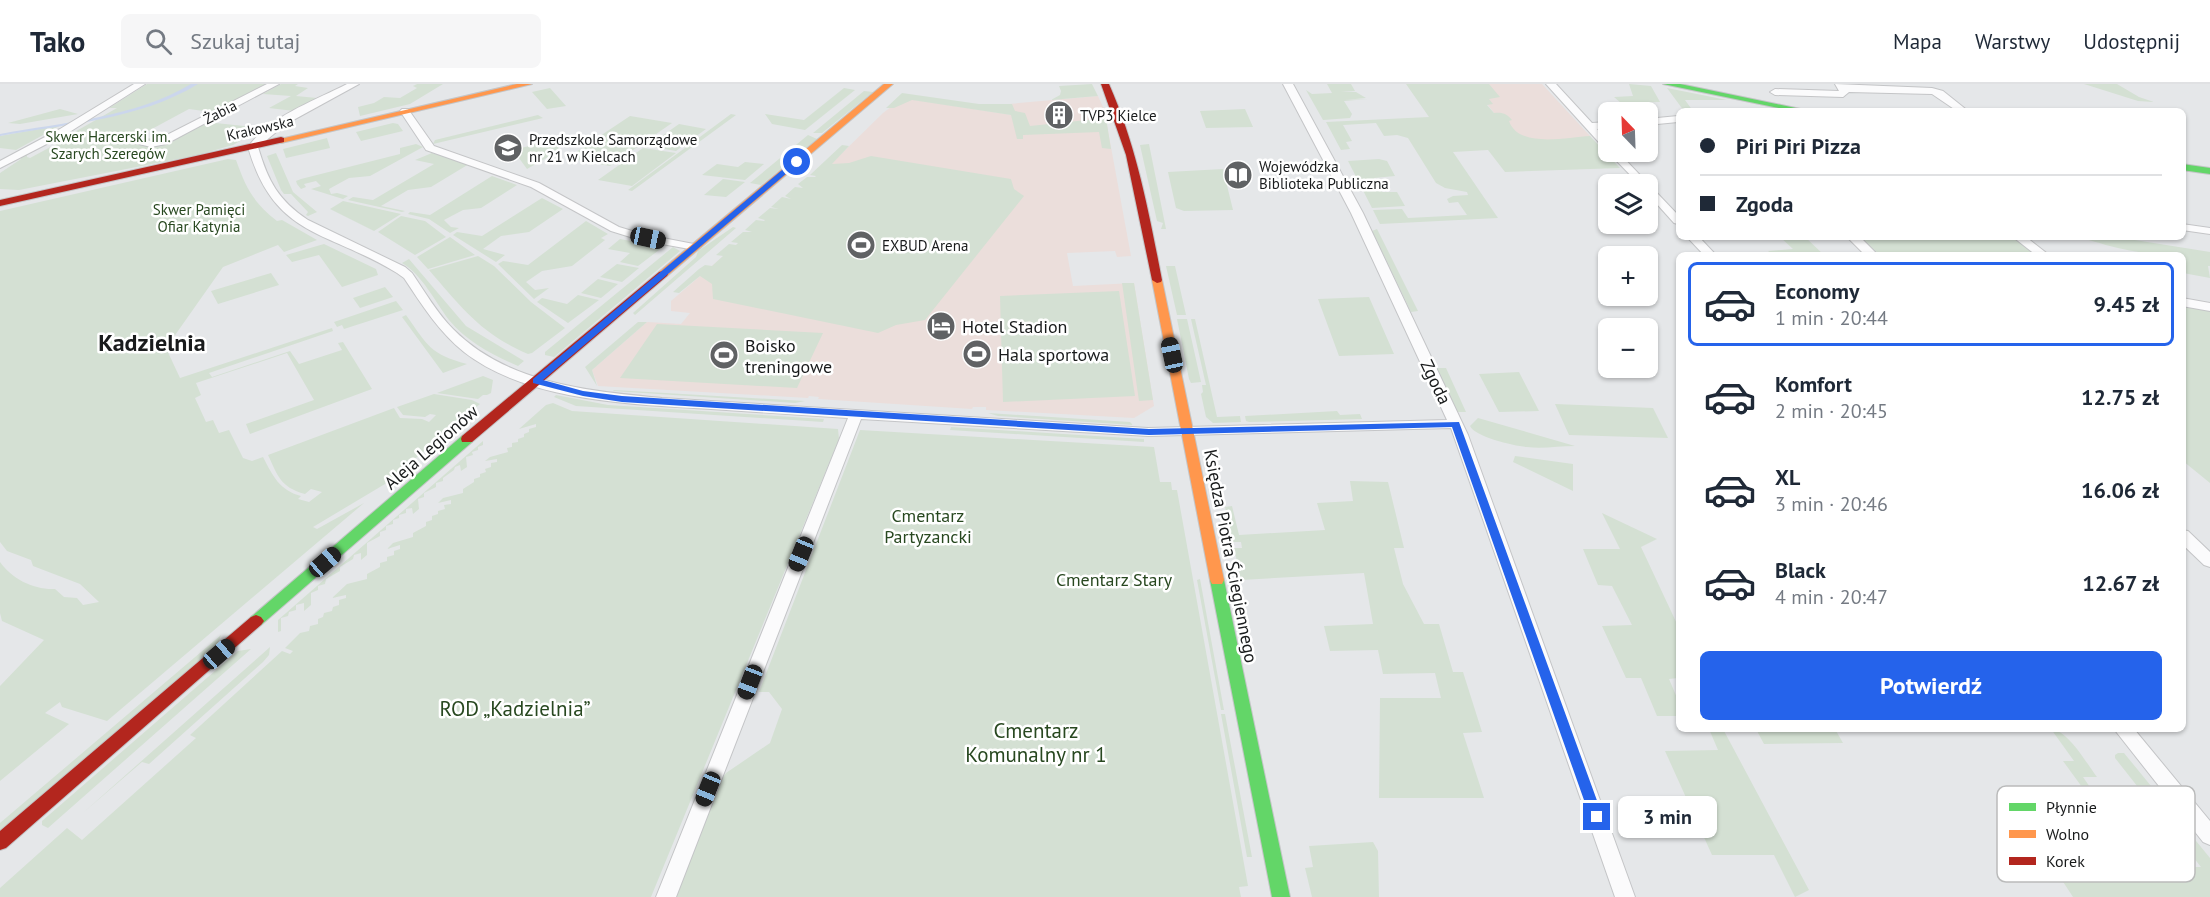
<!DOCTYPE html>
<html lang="pl">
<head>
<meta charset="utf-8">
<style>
	body { margin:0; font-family:"PT Sans",sans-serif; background:#f6f6f7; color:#1f2937; height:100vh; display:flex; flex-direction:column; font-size:22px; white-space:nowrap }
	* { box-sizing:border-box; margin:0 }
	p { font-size:20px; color:#747a83 }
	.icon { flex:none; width:33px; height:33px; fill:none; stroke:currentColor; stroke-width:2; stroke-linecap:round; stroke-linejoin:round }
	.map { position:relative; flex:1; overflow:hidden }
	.sheet { position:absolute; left:1676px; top:168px; width:510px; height:480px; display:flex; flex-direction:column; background:#fff; border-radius:9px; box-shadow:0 2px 4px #0004 }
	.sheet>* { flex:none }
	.banner { position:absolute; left:1676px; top:24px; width:510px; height:132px; border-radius:9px; box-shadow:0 2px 4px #0004; display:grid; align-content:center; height:132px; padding:0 24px; background:#fff }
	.needle { width:39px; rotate:337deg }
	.controls { position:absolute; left:1598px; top:18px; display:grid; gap:12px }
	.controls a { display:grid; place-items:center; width:60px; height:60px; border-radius:9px; background:#fff; box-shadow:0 2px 4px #0004; font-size:30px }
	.end { position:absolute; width:27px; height:27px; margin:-14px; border:8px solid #2563eb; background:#fff; box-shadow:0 0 0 3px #fff }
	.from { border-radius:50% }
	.bubble { position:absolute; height:42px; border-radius:9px; background:#fff; box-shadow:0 2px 4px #0004; font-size:20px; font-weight:700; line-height:42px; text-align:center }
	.car { position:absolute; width:18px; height:36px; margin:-18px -9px; border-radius:8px; box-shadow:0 0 4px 2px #0007; background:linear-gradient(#222 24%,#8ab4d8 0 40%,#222 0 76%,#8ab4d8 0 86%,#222 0) }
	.banner b { display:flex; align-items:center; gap:21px; height:57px; font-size:22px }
	.banner b+b { border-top:2px solid #e0e1e3 }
	.banner i { width:15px; height:15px; background:#1f2937 }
	ul { padding:10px 0 0; list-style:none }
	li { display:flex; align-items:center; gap:18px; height:84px; margin:0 12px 9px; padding:0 12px; border:3px solid transparent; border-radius:9px }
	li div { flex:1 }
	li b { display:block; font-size:22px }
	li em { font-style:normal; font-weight:700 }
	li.active { border-color:#2563eb }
	li>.icon { width:54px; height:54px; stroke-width:1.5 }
	.primary-button { display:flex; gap:12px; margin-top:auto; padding:12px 24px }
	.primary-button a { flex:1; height:69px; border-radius:9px; background:#2563eb; color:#fff; font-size:24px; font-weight:700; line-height:69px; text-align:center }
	header { display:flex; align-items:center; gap:36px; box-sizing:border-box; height:84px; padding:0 30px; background:#fff; border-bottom:2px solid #e0e1e3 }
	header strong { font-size:28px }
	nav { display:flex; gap:33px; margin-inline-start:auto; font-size:21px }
	.search { width:420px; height:54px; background:#f6f6f7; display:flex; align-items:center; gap:15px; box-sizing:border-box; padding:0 21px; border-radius:9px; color:#747a83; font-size:22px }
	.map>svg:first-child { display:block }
	.commercial { fill:#ebdedb }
	.green { fill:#d4e0d3 }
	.water { fill:#cbd6ec }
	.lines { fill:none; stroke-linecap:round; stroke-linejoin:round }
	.street-casing { stroke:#c4c5c7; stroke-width:2 }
	.fast-casing { stroke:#c4c5c7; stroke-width:2 }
	.slow-casing { stroke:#c4c5c7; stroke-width:2 }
	.jam-casing { stroke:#c4c5c7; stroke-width:2 }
	.street { fill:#fbfbfc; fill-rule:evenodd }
	.fast { fill:#63d668; fill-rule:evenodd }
	.slow { fill:#ff974d; fill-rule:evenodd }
	.jam { fill:#b3261e; fill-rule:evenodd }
	.route { fill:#2563eb }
	.labels { text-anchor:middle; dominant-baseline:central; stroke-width:5; stroke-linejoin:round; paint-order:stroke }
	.far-street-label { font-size:15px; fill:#191b1c; stroke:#fff }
	.far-poi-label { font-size:15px; fill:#191b1c; stroke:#fff; text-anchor:start }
	.far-park-label { font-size:15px; fill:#284820; stroke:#fff }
	.poi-label { font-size:18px; fill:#191b1c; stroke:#fff; text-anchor:start }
	.street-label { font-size:18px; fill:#191b1c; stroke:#fff }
	.park-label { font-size:18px; fill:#284820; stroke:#fff }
	.near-park-label { font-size:21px; fill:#284820; stroke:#fff }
	.district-label { font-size:24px; font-weight:bold; fill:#191b1c; stroke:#fff }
	.key { fill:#fff; stroke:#babbbb; stroke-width:1.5 }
	.key-label { font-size:16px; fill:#191b1c }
</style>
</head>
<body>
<header>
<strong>Tako</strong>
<div class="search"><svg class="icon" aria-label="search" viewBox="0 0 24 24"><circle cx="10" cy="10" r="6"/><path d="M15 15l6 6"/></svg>Szukaj tutaj</div>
<nav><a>Mapa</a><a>Warstwy</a><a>Udostępnij</a></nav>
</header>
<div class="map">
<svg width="2210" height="813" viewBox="0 0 2210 813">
	<rect width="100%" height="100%" fill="#e5e7e9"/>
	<path class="commercial" d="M1471,0H1542L1591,53L1519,60Z
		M1098,12L1104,25L1131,172L1117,173L1115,167L1067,169L1073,202L1134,199L1154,322L1134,334L986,326V323H973L972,325L818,315L819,313L809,312L808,314L598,302L592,286L647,238L681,240L690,229L671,227V217L831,80L883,29L903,14L1012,31L1009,20Z"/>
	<path class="green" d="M147,0H268L211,28L189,25L137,53L170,56L206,38L263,44L233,61L198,71L19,106L0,105V89L21,75V72L27,70V73L30,74L71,52V50L117,24H109Z
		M281,0H298L295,2L308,4L296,12L317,14L294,27L269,24L291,12L263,10Z
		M417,0H443L410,20L360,32L358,23L374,19L384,13L400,14L417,4L413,2Z
		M1092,0L1098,12L1051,16L1060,11L1061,7L1059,2Z
		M1327,0H1351L1355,7L1341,8H1356L1366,14L1345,16L1368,15L1344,17L1352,30L1350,34L1323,36L1306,6L1312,10L1332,9Z
		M1406,0H1489L1500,13L1489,15L1493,20L1487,21L1494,29C1503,28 1507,30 1512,36L1509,37C1519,65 1567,53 1590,52L1620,84L1505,88L1488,66L1453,68L1498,134L1380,140L1373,126L1402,125L1408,134L1467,131L1458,118L1449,119L1447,115L1453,112L1468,111L1467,108L1445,104L1436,99L1408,54L1397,51L1384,52L1376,39L1343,41L1352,57L1346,58L1350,65L1341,66L1326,38L1429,33Z
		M1629,0L1651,2L1660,18L1621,19L1614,13L1633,12Z
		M2084,0H2117L2139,13L2154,18L2138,17Z
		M550,4L566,22L547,25L532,8Z
		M844,4L855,6L805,46L772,40L765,30L804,36Z
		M1667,4L1727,16H1685L1693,27H1684Z
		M864,7L873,8L822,49H813Z
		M902,9L979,20H1012L1015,27L1025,29L1030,42L1106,34L1111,65L1102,64L1099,48L1023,51V55H1017L1011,31L912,16L894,24H886Z
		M60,25L78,30L20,40L8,39Z
		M1245,25L1253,43L1206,44L1200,27Z
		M731,30L736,31L632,107L628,106Z
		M538,31L543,34L433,60L435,56Z
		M630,32L672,39L610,82L567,74Z
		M393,39L398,40L403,47L361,57L356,48Z
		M679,40L706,45L676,67L648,62Z
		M61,41L16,66L0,64V52Z
		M808,51L817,55L761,101L750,99Z
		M327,54L330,64L286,74L283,65Z
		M553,56L560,66L527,85L513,66Z
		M416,60L423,63L370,92L349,94L329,105L331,110L337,109L348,112L343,115L311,105L321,102L316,97L304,100L306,103L301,105L297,100L296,97L301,95L400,70V64Z
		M1149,60L1166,145H1161L1163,139L1157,137L1140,61Z
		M842,61L849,62L832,80L849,79L871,72L1011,95L1014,105L1024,112L925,236L896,241L878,249L713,215L712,200L700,192L679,209L673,208L699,185L705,181L712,182L723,172L716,171L729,160L736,161L738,159L731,158L743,148H752L745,146L756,136L764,137L765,136L758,134L770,124L779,125L771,123L782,113L791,115L785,112L795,103L803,104L798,100L807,93H815L816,92L810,91Z
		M643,64L676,69L632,102L598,96Z
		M276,69L293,108L317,128L308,132L306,131L308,128L291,110H284L281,106L267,72Z
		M432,69L469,80L431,103L408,106L381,122L405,127L402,128L348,116L353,113L373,116L434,80L415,76Z
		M228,75L236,76C246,104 253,118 277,137L282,136L317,156L284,168L278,161L223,183L166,264L180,294L332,244L333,247L209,289L212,293L290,267L299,280L342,266L338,259L343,258L372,305L250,350L246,340L314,316L287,269L196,299L201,311L195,314L206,338L213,336L219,349L229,346L243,374L252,377L263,373C273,392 279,406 301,412L298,415L309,418L322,408L311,405L305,410C280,403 278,392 268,371L394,324L400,334L422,335L429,338L436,331L430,330L425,333L403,331L397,323L434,310L472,316L480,320L385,400L313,443L317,445L364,419L107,637L62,623L60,618L45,629L69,640L0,697V602L44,556L2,537L0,529V478C12,495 34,506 55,505L64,513L77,514L83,521L99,518L80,500L33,482L31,476L7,467L0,458V127Z
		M1379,75L1387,77L1395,92L1374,94L1382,108H1397L1405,122L1372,124L1348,77Z
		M745,78L764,80L745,96L702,91L717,80L738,83Z
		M1223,85L1233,126L1184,127L1176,124L1168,88Z
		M492,92L517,101L481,124L463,126L444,136L451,143L459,144L450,149L429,135L408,130L410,128L430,131Z
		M723,95L745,98L726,113L704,111Z
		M542,114L563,125L529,148L501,152L483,165L505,171L496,178L453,151L457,148L482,152Z
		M343,117L401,130L374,147L330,125Z
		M401,132L425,137L446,153L415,171L378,148Z
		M586,137L608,150L601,154L605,156L572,182L542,187L526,198L535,206L549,204L534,215L498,180L503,177L528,181Z
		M733,143L736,144L635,231L633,229L696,173L698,167Z
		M1377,145L1418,227L1411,228L1372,147Z
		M450,153L475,171L428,185L417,173Z
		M1780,153H1805L1824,171H1773L1768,167L1793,165Z
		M1860,153H2012L2036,171H1880Z
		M2079,153H2116L2210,168V182H2208L2210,194L2183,189L2182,171C2141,171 2118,165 2079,153Z
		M620,155L663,163L638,182L620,178L630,169L608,165Z
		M324,160L376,185L378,191L342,203L319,171L292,178L286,171Z
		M673,163L680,167L554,273L545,271V268Z
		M478,172L494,182L531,218L565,244L532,269L528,270C481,250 461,223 429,186Z
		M409,175L466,242L524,277L518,282C493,271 467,258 449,236C434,216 423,192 402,179Z
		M617,180L639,184L622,198L600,193Z
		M1166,182H1175L1186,231H1177Z
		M271,189L279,201L218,220L211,207Z
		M598,195L618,200L601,214L581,209Z
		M1122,199H1134L1153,316L1139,317Z
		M385,203L393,213L360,224L353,214Z
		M1119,207L1135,312L1003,318L1000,212Z
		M578,211L599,216L568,239L537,218L542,214L567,220Z
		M1369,213L1394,270L1339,272L1318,215Z
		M396,217L403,226L344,245L342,241L337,243L334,238Z
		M2182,221L2210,227V399L2183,377Z
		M406,231C428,262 430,270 467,280L443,289L402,233Z
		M1177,235H1187L1201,298L1191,299L1189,295Z
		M1191,235H1195L1217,333L1240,332L1241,338L1213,339L1206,333L1201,310L1203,308L1202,301H1206Z
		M638,238H647L592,286L597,302L585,283Z
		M657,240L823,249L797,304L620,294Z
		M1437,284H1446L1466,328H1456Z
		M1519,288L1539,327L1499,328L1479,290Z
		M483,292L493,296L491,309L487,311H483L478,315L437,309Z
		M614,306L805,317L795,319L613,307Z
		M556,311L608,321L824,335L823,338L576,322L554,313Z
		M553,319L572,327L838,345L839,355L651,813H0V804L67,744L82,756L196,654L190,651L282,567L290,570L293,567L285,564L300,549L309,547L310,542L318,540V535L323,533L324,529L332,527L333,523L339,521V516L346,514V511L332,514L347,500L367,495V490L380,483V479L387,477V473L394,471V467L400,465V461L387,465L393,459L413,453V449L426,442V438L432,436V432L438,430V427L445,425L444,421L451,420V416L438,419L443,414L463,409V405L474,398V395L480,393V390L486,388L485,385L491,383V379L497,378V375L485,377L490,373L508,368L507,364L512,363V359L518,358V355L524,353V350L529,348V345L536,343V340L519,345L546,321Z
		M1555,320L1653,324L1668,354L1569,351Z
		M1337,327L1340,331L1360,330L1362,335L1249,338L1246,337L1245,332Z
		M988,329L1130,338L1133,341L998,332Z
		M1478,334L1575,362C1559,362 1543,365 1527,363C1514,362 1475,353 1470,342Z
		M951,343L1144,355V358L950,346Z
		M860,346L1154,363L1160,398H1171L1172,406H1177L1248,802L1239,803L1241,813H675L721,696L726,689L770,659L782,625L769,608H759Z
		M483,357V361L478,363V366L472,368L473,371L466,373L467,383L461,387L460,381L455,383L454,386L443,394V397L436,399V403L424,409V413L418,415L419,425L413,430L412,424L406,425V429L399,431V434L393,436V440L386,442V446L380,448V452L367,459V471L361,476V469L354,471L353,475L340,483V487L326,495L325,500L318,502V506L311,509V521L304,527V519L296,521V526L289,528L288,532L281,534V547L278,548V536Z
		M1515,372L1573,380V407L1513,378Z
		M1350,397L1388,398L1404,464H1394L1403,500L1424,540H1439L1453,588H1463L1482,648L1463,649L1484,714H1379L1380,614H1441L1435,589L1383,590L1378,566L1330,567L1324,542L1373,540L1364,489L1241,496L1234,464H1242L1241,458H1233L1225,423L1232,422L1239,451L1325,446L1317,419L1353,417Z
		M1602,429L1657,455L1641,463L1678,542V594L1669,595L1678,616V632H1657L1641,594H1626L1602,542L1632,541L1612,502L1598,501L1583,465H1620Z
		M1200,495L1224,626H1221L1197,496Z
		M221,551L217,562L0,747V739Z
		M270,563L269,571L263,578L149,680L142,678L84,728Z
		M251,565L48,744L42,741V737L238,567Z
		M1221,630H1225L1252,773H1247Z
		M1709,645H1723L1809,806L1795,813L1774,771H1712L1665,667L1718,666Z
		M1756,645H1835L1843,659L1764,660Z
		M2051,645C2068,646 2087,680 2097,693H2083L2121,748L2093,749L2088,741L2109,740L2063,677H2074Z
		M2118,669H2124L2210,774V813H2073L2054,784L2201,783L2115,674V671Z
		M1373,758L1378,767L1379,813H1312L1305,784L1313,783L1309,762Z"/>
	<path class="water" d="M191,0H198C139,36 66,40 0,52V50C64,38 134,34 191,0Z"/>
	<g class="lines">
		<g class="street-casing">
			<path id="street" d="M134,0H145L68,49L0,84V77L60,45Z
				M267,0H279L166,60L151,63L119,55L124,52L151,57L159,55Z
				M347,0H359L286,40L258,63C268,97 278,116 308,136L405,183L412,189C425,208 437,229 453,245C507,300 590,307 662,314L1148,344L1447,336L1351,129L1283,0H1293L1363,129L1468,351L1635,813H1615L1451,344L1148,352L861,335L676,813H656L848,334C802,331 756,328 711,325C633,320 528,318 464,268C439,248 422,221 404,194L397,189C327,146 274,154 248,63C270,32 314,17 347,0Z
				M1546,0H1556L1592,39L1608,38V44L1597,45L1608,56V65L1604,64Z
				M1835,0L1932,4L1943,7L1968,27H1957L1932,10L1849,8L1843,13L1775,11L1770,8L1775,5L1839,7Z
				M402,25H408L434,62L539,99L619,143L642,150L699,161L701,163L695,166L640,156L611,147L531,103L426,66L400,27Z
				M1678,32V38L1647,41V35Z
				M1608,68H1618L1678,131V140L1674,139L1647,109V100H1639Z
				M2182,140L2210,144V150L2182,146Z
				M1687,153H1699L1716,171H1704Z
				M1847,153H1860L1878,171H1865Z
				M2013,153H2026L2049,171H2036Z
				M2182,214L2210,219V227L2182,222Z
				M2182,446L2188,447L2210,468V483L2204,481L2182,460Z
				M2114,645H2134L2210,737V761L2203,758Z"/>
		</g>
		<g class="fast-casing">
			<path id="fast" d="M1663,0H1680L1810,27H1793Z
				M2182,80L2210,84V90L2182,86Z
				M467,351L473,355L472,358L261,541H251L248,537L251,533L462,352Z
				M1217,491L1222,492L1224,496L1290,813H1272L1210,496L1212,492Z"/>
		</g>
		<g class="slow-casing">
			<path id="slow" d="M517,0H532L281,59L276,56Z
				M884,0H893L667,192H659V188Z
				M1157,193L1162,196L1224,496L1222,500H1212L1210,496L1152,196Z"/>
		</g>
		<g class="jam-casing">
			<path id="jam" d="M1101,0H1109C1137,63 1149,129 1162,196L1161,198L1157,199L1152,196L1126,71Z
				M281,53L284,54V58L0,122V116Z
				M663,187L668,190L667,192L472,358H462L461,355L462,352L659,188Z
				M256,531L261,533L264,537L261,541L6,764L0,766V747L251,533Z"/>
		</g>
		<use href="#street" class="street"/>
		<use href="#fast" class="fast"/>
		<use href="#slow" class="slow"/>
		<use href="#jam" class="jam"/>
	</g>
	<path class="route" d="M794,76L800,78L543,296L583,307L622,312L1149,345L1459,338L1603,733L1601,737H1592L1590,733L1452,343L1149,351L622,318L583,312L533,299V295Z"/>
	<defs>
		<g id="building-disc" transform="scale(1.5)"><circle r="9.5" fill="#606264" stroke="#fff"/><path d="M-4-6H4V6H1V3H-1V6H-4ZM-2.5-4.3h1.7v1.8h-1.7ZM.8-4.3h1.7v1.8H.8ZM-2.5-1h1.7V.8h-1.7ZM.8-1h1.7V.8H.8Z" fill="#fff"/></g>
		<g id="school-disc" transform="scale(1.5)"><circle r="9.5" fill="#606264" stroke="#fff"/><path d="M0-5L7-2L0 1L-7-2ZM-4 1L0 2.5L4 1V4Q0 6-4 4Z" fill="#fff"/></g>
		<g id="library-disc" transform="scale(1.5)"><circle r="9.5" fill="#606264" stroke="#fff"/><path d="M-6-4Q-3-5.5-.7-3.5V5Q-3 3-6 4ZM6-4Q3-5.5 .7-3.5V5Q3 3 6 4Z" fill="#fff"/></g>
		<g id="stadium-disc" transform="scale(1.5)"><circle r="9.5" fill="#606264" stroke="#fff"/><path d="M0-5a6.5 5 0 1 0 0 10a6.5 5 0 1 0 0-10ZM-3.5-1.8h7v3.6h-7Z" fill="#fff"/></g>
		<g id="hotel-disc" transform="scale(1.5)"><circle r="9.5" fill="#606264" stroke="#fff"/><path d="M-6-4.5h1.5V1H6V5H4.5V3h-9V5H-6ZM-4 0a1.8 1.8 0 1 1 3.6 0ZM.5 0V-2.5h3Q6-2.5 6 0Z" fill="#fff"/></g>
	</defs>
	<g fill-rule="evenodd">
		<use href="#building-disc" x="1059" y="31"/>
		<use href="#school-disc" x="508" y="64"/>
		<use href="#library-disc" x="1238" y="91"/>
		<use href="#stadium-disc" x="861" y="161"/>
		<use href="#hotel-disc" x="941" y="242"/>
		<use href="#stadium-disc" x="977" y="270"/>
		<use href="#stadium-disc" x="724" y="271"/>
	</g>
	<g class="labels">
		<g class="far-street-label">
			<text transform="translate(220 28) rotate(-27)">Żabia</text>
			<text transform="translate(260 44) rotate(-13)">Krakowska</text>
		</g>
		<g class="far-poi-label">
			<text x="1080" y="31">TVP3 Kielce</text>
			<text x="529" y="55">Przedszkole Samorządowe<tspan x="529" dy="17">nr 21 w Kielcach</tspan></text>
			<text x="1259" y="82">Wojewódzka<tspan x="1259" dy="17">Biblioteka Publiczna</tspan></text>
			<text x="882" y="161">EXBUD Arena</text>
		</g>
		<g class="far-park-label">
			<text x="108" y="52">Skwer Harcerski im.<tspan x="108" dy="17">Szarych Szeregów</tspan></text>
			<text x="199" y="125">Skwer Pamięci<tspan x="199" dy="17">Ofiar Katynia</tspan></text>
		</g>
		<g class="poi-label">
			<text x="962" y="242">Hotel Stadion</text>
			<text x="745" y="261">Boisko<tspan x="745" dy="21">treningowe</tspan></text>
			<text x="998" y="270">Hala sportowa</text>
		</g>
		<g class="street-label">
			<text transform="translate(1436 298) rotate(64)">Zgoda</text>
			<text transform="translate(431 363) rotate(-41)">Aleja Legionów</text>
			<text transform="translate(1231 472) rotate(79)">Księdza Piotra Ściegiennego</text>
		</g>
		<g class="park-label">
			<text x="928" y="431">Cmentarz<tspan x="928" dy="21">Partyzancki</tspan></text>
			<text x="1114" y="495">Cmentarz Stary</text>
		</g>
		<g class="near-park-label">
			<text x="515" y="624">ROD „Kadzielnia”</text>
			<text x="1036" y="646">Cmentarz<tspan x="1036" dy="24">Komunalny nr 1</tspan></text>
		</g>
		<g class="district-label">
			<text x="152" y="258">Kadzielnia</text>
		</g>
	</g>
	<rect x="1997" y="702" width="198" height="96" rx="9" class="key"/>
	<rect x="2009" y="719" width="27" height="8" fill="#63d668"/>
	<rect x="2009" y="746" width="27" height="8" fill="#ff974d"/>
	<rect x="2009" y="773" width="27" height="8" fill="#b3261e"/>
	<g class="key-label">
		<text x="2046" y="729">Płynnie</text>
		<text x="2046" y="756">Wolno</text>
		<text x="2046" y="783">Korek</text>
	</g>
</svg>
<div class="controls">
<a><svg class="needle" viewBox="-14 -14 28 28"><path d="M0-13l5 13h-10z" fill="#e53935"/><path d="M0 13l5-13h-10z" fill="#747a83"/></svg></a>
<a><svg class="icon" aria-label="layers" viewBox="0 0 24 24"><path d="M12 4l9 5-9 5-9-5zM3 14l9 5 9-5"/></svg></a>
<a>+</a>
<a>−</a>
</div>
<i class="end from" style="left:797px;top:78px"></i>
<i class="end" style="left:1597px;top:733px"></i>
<div class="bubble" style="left:1618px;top:712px;width:99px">3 min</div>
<i class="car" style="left:648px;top:154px;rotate:102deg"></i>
<i class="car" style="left:1172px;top:271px;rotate:348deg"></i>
<i class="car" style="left:801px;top:470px;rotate:202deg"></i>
<i class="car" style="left:325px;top:478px;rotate:49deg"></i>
<i class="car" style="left:219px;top:570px;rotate:49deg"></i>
<i class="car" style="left:750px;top:598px;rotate:201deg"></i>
<i class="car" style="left:708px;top:705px;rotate:202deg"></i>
<div class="banner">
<b><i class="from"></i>Piri Piri Pizza</b>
<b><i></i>Zgoda</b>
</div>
<section class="sheet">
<ul>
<li class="active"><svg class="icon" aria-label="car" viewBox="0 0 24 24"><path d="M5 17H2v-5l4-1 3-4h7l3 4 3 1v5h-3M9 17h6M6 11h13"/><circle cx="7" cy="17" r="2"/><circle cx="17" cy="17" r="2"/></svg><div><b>Economy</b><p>1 min · 20:44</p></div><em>9.45 zł</em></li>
<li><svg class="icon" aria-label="car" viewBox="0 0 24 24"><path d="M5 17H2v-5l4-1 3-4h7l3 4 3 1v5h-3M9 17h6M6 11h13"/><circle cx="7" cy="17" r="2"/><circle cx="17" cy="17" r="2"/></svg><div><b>Komfort</b><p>2 min · 20:45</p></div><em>12.75 zł</em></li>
<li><svg class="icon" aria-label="car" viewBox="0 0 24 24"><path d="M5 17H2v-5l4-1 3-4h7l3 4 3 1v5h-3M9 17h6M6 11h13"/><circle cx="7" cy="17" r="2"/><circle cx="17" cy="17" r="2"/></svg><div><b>XL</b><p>3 min · 20:46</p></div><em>16.06 zł</em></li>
<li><svg class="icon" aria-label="car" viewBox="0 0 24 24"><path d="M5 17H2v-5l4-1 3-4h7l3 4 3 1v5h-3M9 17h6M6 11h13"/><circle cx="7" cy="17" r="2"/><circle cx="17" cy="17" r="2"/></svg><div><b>Black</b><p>4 min · 20:47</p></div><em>12.67 zł</em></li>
</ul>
<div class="primary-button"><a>Potwierdź</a></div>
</section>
</div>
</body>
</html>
